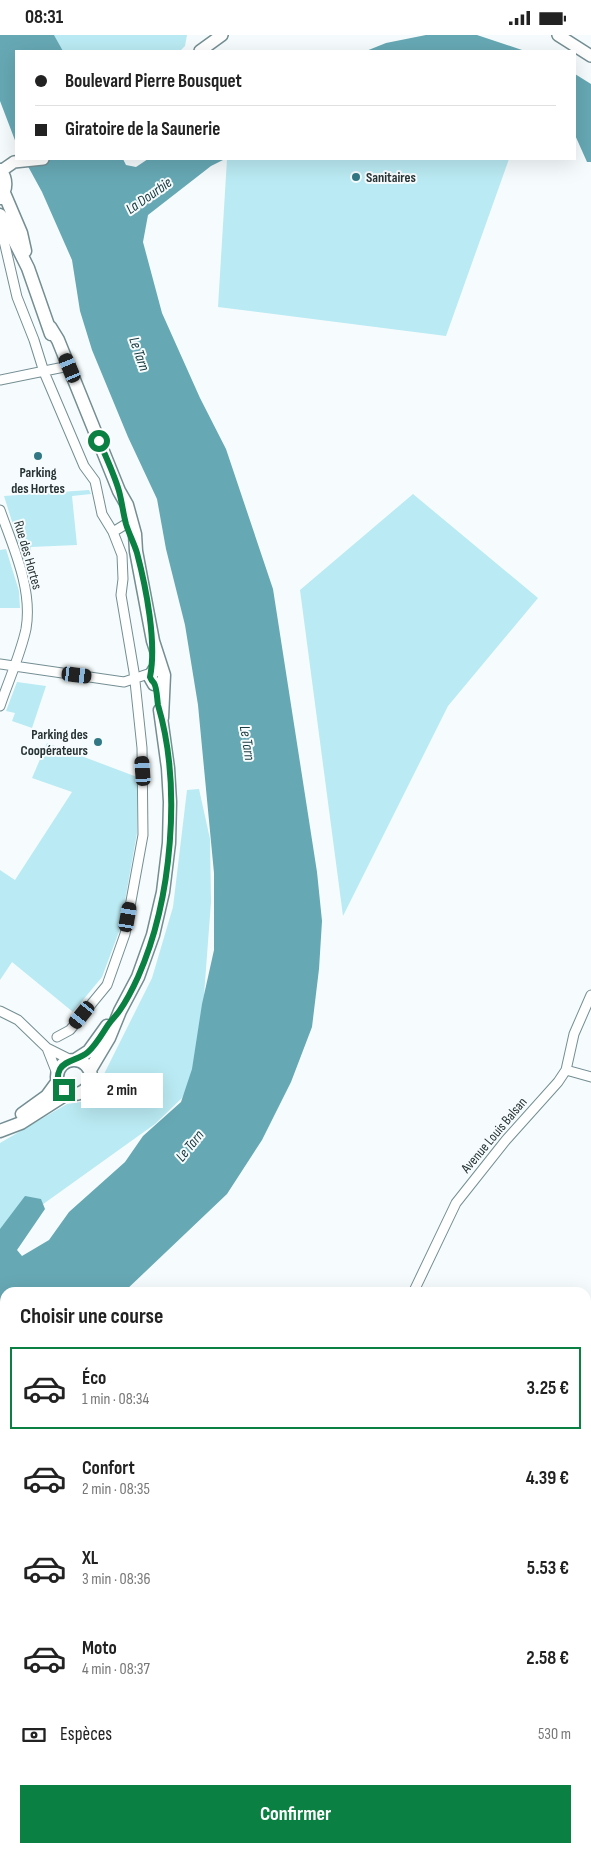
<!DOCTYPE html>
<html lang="fr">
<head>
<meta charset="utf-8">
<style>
	body { margin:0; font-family:"Sofia Sans Condensed",sans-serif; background:#f2f2f2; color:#222; height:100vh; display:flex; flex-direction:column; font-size:19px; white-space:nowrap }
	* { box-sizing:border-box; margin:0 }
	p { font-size:16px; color:#767676 }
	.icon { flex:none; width:28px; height:28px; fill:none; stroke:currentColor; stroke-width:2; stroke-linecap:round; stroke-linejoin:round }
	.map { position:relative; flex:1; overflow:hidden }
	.side { position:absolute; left:0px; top:1252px; width:591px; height:566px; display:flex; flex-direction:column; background:#fff; border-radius:15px 15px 0 0; box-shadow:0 5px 20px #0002 }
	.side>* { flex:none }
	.guide { position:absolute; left:15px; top:15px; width:561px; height:110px; border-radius:0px; box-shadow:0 5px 20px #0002; display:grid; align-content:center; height:110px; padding:0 20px; background:#fff }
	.end { position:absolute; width:22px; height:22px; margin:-11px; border:6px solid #0b8043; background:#fff; box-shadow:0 0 0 2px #fff }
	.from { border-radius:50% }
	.bubble { position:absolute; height:35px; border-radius:0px; background:#fff; box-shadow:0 5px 20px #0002; font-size:16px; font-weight:700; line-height:35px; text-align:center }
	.car { position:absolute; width:15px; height:30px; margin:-15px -8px; border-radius:6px; box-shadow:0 0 4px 1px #0007; background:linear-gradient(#222 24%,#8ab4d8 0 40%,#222 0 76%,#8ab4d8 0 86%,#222 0) }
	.guide b { display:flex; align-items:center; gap:18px; height:48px; font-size:19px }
	.guide b+b { border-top:1px solid #e0e0e0 }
	.guide i { width:12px; height:12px; background:#222 }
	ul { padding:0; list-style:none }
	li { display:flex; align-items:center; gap:15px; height:82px; margin:0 10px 8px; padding:0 10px; border:2px solid transparent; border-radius:0px }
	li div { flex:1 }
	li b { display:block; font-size:19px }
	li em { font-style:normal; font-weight:700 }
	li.on { border-color:#0b8043 }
	li>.icon { width:45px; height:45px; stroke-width:1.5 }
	h2 { padding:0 20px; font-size:22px; line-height:60px }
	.pay { display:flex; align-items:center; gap:12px; height:55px; padding:0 20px; font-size:19px }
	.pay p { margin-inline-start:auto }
	.primary-button { display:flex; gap:10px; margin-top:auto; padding:10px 20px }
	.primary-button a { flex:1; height:58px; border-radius:0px; background:#0b8043; color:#fff; font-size:20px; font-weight:700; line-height:58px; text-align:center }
	.status { display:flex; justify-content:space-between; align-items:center; height:35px; padding:0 25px; background:#fff; direction:ltr }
	.status svg { height:14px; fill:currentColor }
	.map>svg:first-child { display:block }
	.green { fill:#baeaf3 }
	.water { fill:#66a8b4 }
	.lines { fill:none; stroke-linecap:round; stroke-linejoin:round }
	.minor-casing { stroke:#748e93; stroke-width:11 }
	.secondary-casing { stroke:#748e93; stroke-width:14 }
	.primary-casing { stroke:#748e93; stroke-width:15 }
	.minor { stroke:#fff; stroke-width:9 }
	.secondary { stroke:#fff; stroke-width:11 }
	.primary { stroke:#fff; stroke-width:12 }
	.route { stroke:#0b8043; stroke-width:6 }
	.poi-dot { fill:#327884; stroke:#f6fcfd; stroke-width:2 }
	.labels { text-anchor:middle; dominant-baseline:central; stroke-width:4; stroke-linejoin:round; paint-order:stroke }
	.poi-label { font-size:14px; font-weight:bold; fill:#283335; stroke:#f6fcfd; text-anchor:start }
	.street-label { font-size:14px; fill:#283335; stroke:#f6fcfd }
	.water-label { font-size:15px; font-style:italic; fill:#18393f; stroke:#f6fcfd }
</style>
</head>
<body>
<div class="status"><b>08:31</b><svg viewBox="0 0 49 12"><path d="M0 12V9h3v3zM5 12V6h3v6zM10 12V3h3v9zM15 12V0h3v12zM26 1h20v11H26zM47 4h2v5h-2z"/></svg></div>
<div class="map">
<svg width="591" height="1818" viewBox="0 0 591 1818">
	<rect width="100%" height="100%" fill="#f6fcfd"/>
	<path class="green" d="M54,0H187L185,11L180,16H63Z
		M227,124H509L446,301L218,272Z
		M89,455L91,459L72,461L77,510L31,512L32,540L29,541L4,461Z
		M413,459L538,563L448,671L343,881L300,555Z
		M6,514L19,556L20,573H0V515Z
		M17,647L46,651L32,693L12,686L15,678L6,676Z
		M47,708L137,742V798L120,894L102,942L73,977L12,927L0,945V835L15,845L72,757L32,743Z
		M199,754L210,804L211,867L199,1027L182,1063L155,1089L0,1200V1108L67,1069L87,1066L103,1054L104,1039L152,943L173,872L187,755Z
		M586,1435L591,1441V1542L586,1541Z"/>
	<path class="water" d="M0,0H54L63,16H16V108L0,66Z
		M426,0H477L525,16H366L386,8Z
		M575,39L591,49V127H587L575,100Z
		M24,124H123L126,130L136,132L148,124H225L211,131L148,180L143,207L162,278L200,363L226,414L273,554L317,837L322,886L319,934L312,992L291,1047L262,1105L227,1159L124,1257L5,1258V1351L0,1353V1194L25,1161L41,1164L45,1174L17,1215L22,1221L49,1205L69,1177L125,1127L143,1101L181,1067L192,1034L202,969L214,915V838L198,670L185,590L166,514L157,464L128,402L92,315L80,276L72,225L42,157Z"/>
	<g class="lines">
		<g class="minor-casing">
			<path id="minor" d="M1,193L17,262L34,305L44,337L84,431L95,446L102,479L113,497L122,520L123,544L121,560L134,637L142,713L143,800L125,899L107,950L70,995L57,1002
				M0,345L64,332
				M0,475C13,512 33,554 26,594C21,618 8,647 0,671
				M113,497L126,489
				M0,629L124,647L151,638
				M0,976L18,985L47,1013
				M566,1035L591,1042
				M58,1041L47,1013L71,1025
				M413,1258L456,1168L506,1105L558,1047L566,1035L574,999L591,960
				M586,1422L591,1429
				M0,1507L5,1509
				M0,1723L5,1725
				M0,1750L5,1751"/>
		</g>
		<g class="secondary-casing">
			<path id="secondary" d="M558,0L591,21
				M200,16L222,0
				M1,136L14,127L43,124"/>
		</g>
		<g class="primary-casing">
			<path id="primary" d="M0,135C7,144 7,154 0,163
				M4,158L21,198L25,216
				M0,180L7,191L28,233L51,299
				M50,292L58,305L119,456L127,470L135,499L136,516L153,606L164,640L162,683
				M163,637L159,635H154L150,642L154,649H159L163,646
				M75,1025L89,1016L107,991
				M57 1042a17 17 0 1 1 34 0a17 17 0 1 1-34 0Z
				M90,1035L109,1003L120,976L138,942L153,900L163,857L169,808L170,767L168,733L160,675
				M22,1079L47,1061L58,1046
				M0,1096L21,1088L68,1058
				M0,1659H5
				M305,1818L307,1814"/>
		</g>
		<use href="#minor" class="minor"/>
		<use href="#secondary" class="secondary"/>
		<use href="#primary" class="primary"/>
	</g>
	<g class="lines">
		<path class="route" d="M64,1055C58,1049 56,1042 60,1034C65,1025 79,1025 88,1017C96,1010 102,999 108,990C112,984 117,980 120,975C127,965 133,953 138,942C172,865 182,751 158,670C157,664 157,653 154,648C152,646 151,645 150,642C157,608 146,552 137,518C134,508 129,499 126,489C123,478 122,467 119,456C114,439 106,422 99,406"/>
	</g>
	<g class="poi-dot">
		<circle cx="356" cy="142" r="5"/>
		<circle cx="38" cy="421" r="5"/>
		<circle cx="98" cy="707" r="5"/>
	</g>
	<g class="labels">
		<g class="poi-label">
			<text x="366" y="142">Sanitaires</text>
			<text x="38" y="437" text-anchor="middle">Parking<tspan x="38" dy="16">des Hortes</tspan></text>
			<text x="88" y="699" text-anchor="end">Parking des<tspan x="88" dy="16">Coopérateurs</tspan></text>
		</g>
		<g class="street-label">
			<text transform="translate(28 520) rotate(74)">Rue des Hortes</text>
			<text transform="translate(494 1100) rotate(-50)">Avenue Louis Balsan</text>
		</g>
		<g class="water-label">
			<text transform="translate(149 161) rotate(-35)">La Dourbie</text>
			<text transform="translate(139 319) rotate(71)">Le Tarn</text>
			<text transform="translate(247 708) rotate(81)">Le Tarn</text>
			<text transform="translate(190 1111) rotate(-51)">Le Tarn</text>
		</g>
	</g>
</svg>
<i class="end from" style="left:99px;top:406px"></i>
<i class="end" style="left:64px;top:1055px"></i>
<div class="bubble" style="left:81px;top:1038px;width:82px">2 min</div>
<i class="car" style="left:70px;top:333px;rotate:337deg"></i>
<i class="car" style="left:77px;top:640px;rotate:97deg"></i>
<i class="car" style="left:143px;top:736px;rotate:356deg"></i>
<i class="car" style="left:128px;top:882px;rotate:10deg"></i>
<i class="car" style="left:82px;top:980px;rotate:219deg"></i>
<div class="guide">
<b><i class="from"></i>Boulevard Pierre Bousquet</b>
<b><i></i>Giratoire de la Saunerie</b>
</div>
<section class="side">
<h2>Choisir une course</h2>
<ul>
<li class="on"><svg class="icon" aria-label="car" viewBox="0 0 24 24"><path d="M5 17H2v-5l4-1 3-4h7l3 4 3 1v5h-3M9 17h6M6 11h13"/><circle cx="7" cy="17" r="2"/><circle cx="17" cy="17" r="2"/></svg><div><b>Éco</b><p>1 min · 08:34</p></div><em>3.25 €</em></li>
<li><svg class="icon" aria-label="car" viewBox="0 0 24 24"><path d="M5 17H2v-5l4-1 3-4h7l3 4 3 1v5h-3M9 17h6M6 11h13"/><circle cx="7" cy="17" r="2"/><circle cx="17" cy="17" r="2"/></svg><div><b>Confort</b><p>2 min · 08:35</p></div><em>4.39 €</em></li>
<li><svg class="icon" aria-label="car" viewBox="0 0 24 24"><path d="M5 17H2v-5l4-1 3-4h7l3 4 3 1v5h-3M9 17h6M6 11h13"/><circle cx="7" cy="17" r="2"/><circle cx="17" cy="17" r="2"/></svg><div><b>XL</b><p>3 min · 08:36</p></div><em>5.53 €</em></li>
<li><svg class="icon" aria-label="car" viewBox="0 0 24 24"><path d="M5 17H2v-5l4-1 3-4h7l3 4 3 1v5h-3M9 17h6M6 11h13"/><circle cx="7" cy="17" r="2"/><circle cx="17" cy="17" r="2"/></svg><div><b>Moto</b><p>4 min · 08:37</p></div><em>2.58 €</em></li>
</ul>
<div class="pay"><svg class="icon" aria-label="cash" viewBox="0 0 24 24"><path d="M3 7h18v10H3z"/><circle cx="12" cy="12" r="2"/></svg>Espèces<p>530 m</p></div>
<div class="primary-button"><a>Confirmer</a></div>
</section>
</div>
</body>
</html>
